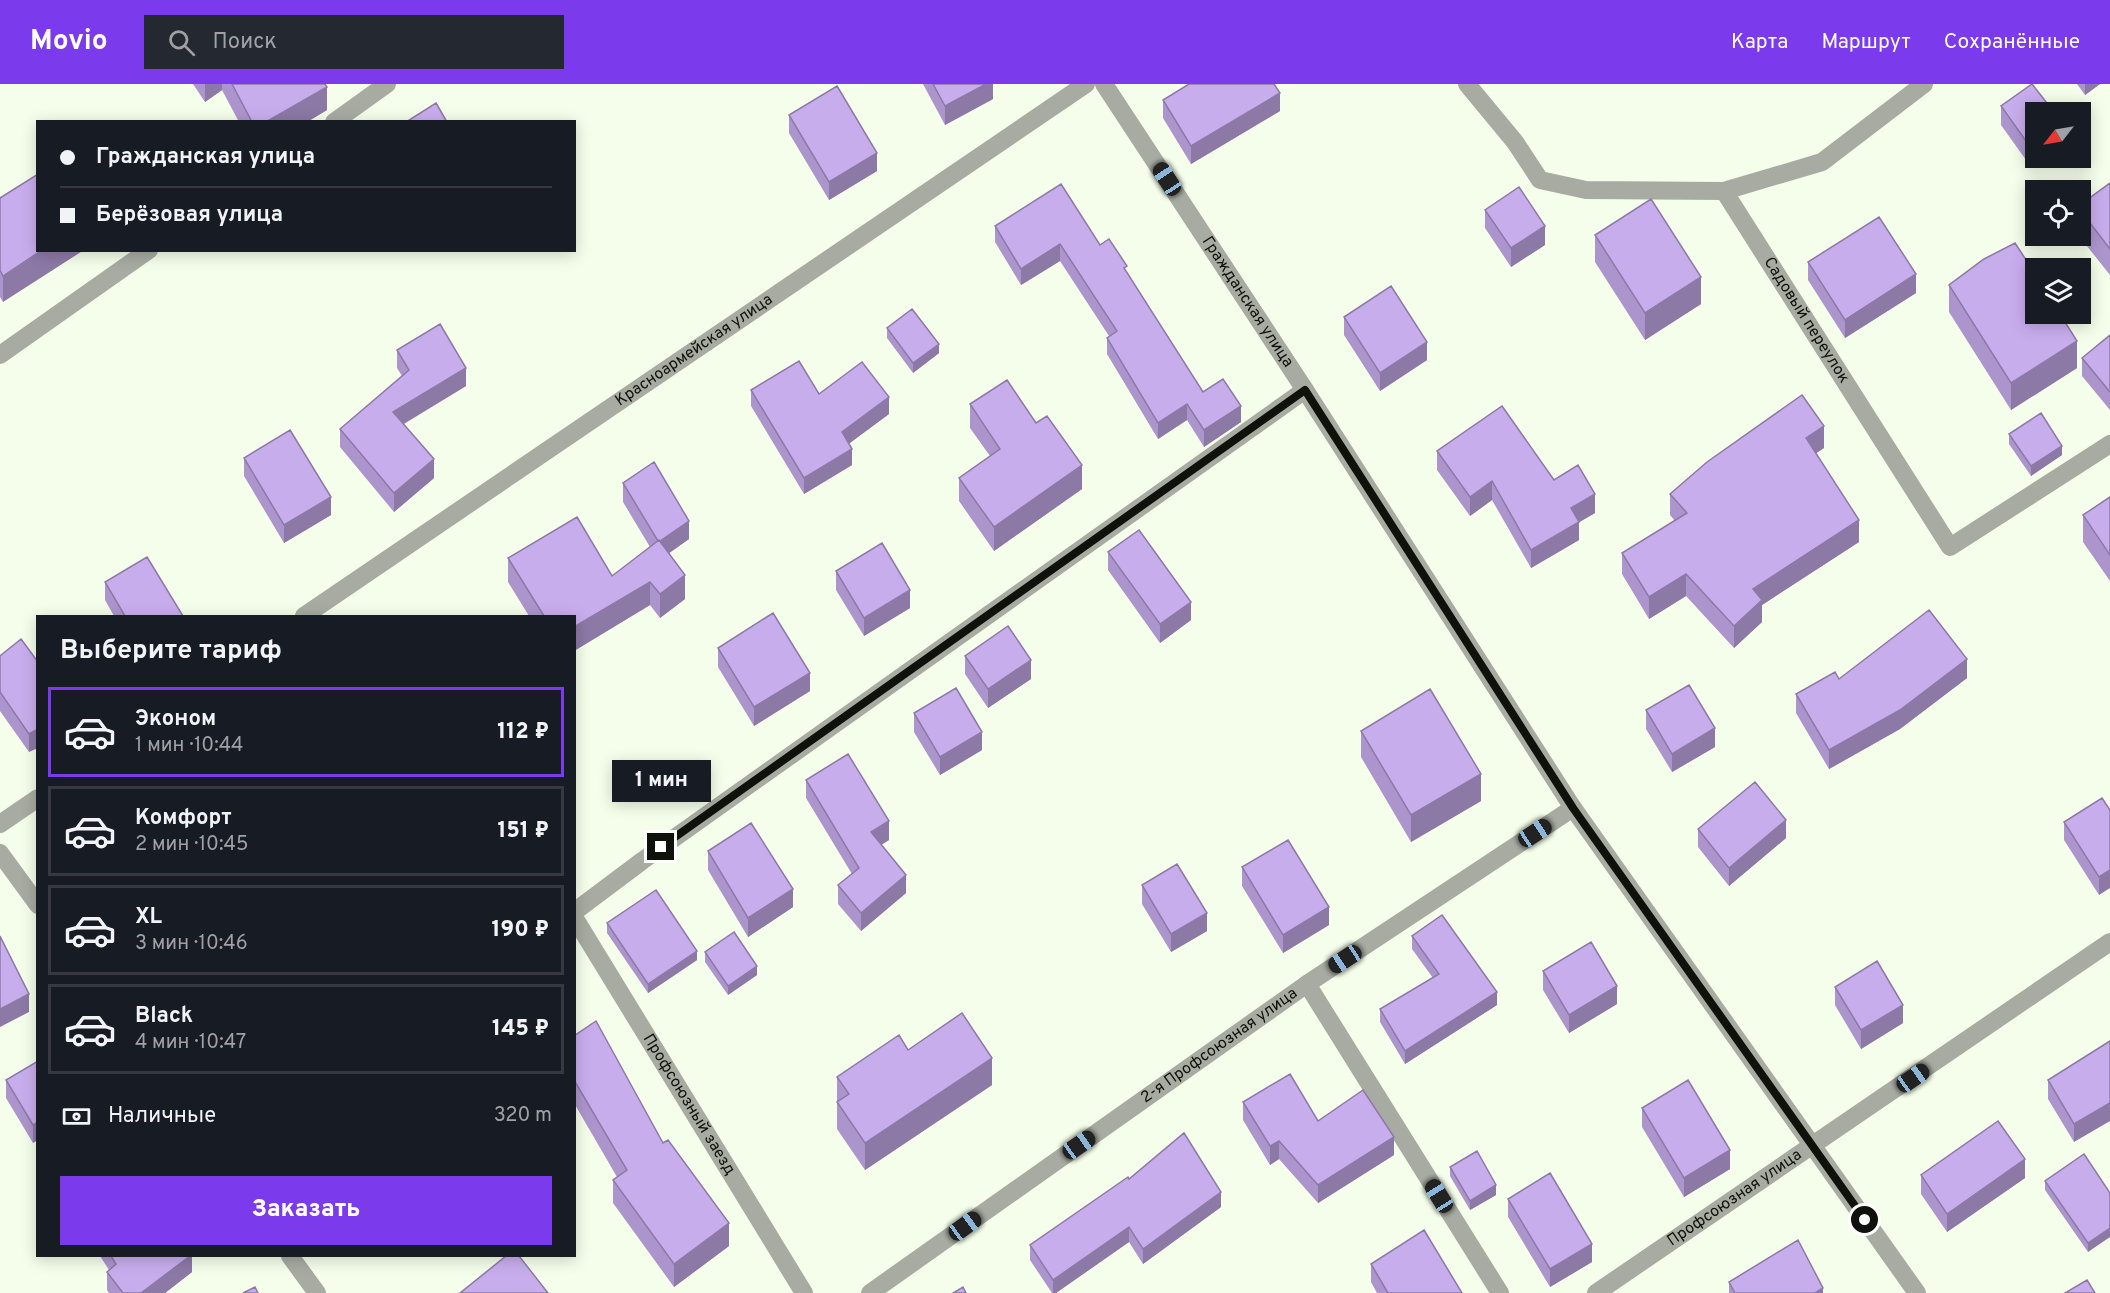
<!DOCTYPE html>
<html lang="ru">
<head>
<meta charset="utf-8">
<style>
	body { margin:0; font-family:Overpass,sans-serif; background:#242831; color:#f1f3f6; height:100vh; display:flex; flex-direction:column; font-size:22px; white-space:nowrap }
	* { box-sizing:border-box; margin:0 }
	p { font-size:20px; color:#9ea1a6 }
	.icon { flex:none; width:33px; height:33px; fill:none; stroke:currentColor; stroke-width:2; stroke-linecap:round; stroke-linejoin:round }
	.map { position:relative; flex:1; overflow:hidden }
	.side { position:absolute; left:36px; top:531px; width:540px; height:642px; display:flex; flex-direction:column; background:#171b24; border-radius:0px; box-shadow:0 3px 15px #0003 }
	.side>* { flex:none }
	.banner { position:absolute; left:36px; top:36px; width:540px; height:132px; border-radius:0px; box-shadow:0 3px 15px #0003; display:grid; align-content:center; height:132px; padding:0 24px; background:#171b24 }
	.needle { width:39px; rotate:239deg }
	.buttons { position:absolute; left:2025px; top:18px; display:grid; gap:12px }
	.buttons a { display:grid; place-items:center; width:66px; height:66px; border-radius:0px; background:#171b24; box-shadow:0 3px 15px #0003; font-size:30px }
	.end { position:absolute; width:27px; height:27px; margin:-14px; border:8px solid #0f120a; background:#fff; box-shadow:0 0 0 3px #fff }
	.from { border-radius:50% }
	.bubble { position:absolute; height:42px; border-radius:0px; background:#171b24; box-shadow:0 3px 15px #0003; font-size:20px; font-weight:800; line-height:42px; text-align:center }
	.car { position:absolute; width:18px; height:36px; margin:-18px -9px; border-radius:8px; box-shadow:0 0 4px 2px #0007; background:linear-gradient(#222 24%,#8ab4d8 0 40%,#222 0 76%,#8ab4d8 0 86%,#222 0) }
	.banner b { display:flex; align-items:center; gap:21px; height:57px; font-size:22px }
	.banner b+b { border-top:2px solid #363941 }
	.banner i { width:15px; height:15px; background:#f1f3f6 }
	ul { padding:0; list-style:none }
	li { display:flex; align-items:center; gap:18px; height:90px; margin:0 12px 9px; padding:0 12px; border:3px solid #363941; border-radius:0px }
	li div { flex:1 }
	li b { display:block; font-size:22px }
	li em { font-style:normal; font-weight:800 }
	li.active { border-color:#7c3aed }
	li>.icon { width:54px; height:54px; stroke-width:1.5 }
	h2 { padding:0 24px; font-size:27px; line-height:72px }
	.pay { display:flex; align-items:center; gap:15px; height:66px; padding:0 24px; font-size:22px }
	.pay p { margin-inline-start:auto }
	.button { display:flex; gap:12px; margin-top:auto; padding:12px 24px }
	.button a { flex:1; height:69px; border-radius:0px; background:#7c3aed; color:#fff; font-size:24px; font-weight:800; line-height:69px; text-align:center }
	header { display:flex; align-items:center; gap:36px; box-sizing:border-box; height:84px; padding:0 30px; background:#7c3aed; color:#fff }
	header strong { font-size:28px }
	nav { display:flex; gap:33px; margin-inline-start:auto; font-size:21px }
	.search { width:420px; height:54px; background:#242831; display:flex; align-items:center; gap:15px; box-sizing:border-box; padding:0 21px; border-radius:0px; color:#9ea1a6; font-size:22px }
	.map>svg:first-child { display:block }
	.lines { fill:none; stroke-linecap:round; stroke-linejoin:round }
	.minor { stroke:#a7aba1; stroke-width:18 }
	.wall { fill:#ac95cc }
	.shaded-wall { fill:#8c79a6 }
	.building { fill:#c8aded; stroke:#8c79a6; stroke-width:1.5 }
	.route { stroke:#0f120a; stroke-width:8 }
	.labels { text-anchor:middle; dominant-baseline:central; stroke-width:4.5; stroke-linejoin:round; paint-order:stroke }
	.street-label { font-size:16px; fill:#0f120a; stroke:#fff }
</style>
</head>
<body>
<header>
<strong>Movio</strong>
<div class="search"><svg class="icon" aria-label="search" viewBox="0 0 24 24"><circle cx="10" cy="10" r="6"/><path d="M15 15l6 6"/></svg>Поиск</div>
<nav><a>Карта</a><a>Маршрут</a><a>Сохранённые</a></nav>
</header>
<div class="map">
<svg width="2110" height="1209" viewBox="0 0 2110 1209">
	<rect width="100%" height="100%" fill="#f5feea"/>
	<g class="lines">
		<g class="minor">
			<path id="s1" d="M1104,0L1305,306L1573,724L1917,1209"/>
			<path id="s2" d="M1467,0L1515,58L1540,96L1586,106L1724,107L1950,463L2110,360"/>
			<path d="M334,38L387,0"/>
			<path d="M1724,107L1822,78L1924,0"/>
			<path d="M0,271L149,166"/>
			<path id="s3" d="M304,532L1086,0"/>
			<path d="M0,740L38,714"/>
			<path d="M0,769L38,821"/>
			<path d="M574,828L642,777L1305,306"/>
			<path id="s4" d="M574,833L804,1209"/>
			<path d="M1307,900L1500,1209"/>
			<path d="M290,1172L317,1209"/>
			<path id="s5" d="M870,1209L1307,900L1573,724"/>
			<path id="s6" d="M1596,1209L2110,858"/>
		</g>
	</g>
	<path class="wall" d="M193,0H325L327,26L307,38H239L222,6L205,18Z
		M923,0H993V15L945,41Z
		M2032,0L2026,76L2001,41V22Z
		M2077,0H2100L2085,11Z
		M1163,16L1280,27L1191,80L1163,34Z
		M789,31L877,87L829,116L789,49Z
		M38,90L3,218L0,213V114Z
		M2110,99V191L2079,152H2080V121Z
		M1485,126L1545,161L1511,183L1485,144Z
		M995,142L1100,161L1127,188L1203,308L1241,338L1204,363L1187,336L1158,355L1107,270V254L1109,252L1060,177L1021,201L995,158Z
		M1595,151L1701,220L1645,256L1595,178Z
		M1808,178L1916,209L1845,254L1808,196Z
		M1949,201L2077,284L2011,326L1949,228Z
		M1344,233L1427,276L1380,307L1344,251Z
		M887,244L939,269L913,289L887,254Z
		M2110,251V326L2082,292V274Z
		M397,266L466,302L404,340L434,394L394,428L340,363V345L402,292L397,284Z
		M751,306L819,310L889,330L849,359L852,381L804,410L751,322Z
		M970,320L1036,339L1082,405L994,467L959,417V394L990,372L970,344Z
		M2009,350L2062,371L2031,392L2009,360Z
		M1824,364L1816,369L1859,458L1762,521V538L1734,564L1686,512L1649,535L1622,490V469L1675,437L1670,431V410Z
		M1437,367L1554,396L1595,429L1579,438V456L1531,484L1492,416L1470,432L1437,386Z
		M244,374L331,431L284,459L244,392Z
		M623,399L689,455L669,469L685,515L660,534L650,521L574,567V532H529L508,498V474L612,492L650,463L623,418Z
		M2110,413V497L2083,458V431Z
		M1108,468L1191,536L1160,559L1108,486Z
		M836,487L910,524L864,552L836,506Z
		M105,498L183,532H114L105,516Z
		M718,564L810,607L754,642L718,583Z
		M0,572L38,578L29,668L0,627Z
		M965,572L1031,595L988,624L965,590Z
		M1967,594L1900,645L1829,685L1796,629V610L1839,595Z
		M1646,626L1715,663L1672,688L1646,645Z
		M914,629L982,666L940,691L914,648Z
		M1361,647L1481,717L1411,758L1361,673Z
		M806,696L889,756L881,761L906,809L861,847L838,820V801L852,790L806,714Z
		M2102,714L2099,811L2064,756V738Z
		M1698,745L1786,754L1729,802L1698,763Z
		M708,767L793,823L748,853L708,786Z
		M1242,783L1329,841L1283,869L1242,802Z
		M1142,801L1207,847L1171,868L1142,820Z
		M607,839L697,876L648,909L607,849Z
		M1412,852L1497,921L1405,980L1380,938V925L1433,894L1412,865Z
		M705,868L757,891L728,911L705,878Z
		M1543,887L1617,920L1569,949L1543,906Z
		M1835,903L1903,939L1861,965L1835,921Z
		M574,952L663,1059L729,1162L674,1203L613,1119V1096L617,1093L574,1019Z
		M2110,957L2074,1058L2048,1015V996Z
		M908,966L992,1001L865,1086L837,1045V993Z
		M38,977L33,1059L6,1014V996Z
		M1243,1018L1318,1037L1394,1071L1318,1119L1279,1075L1270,1081L1243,1036Z
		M1642,1024L1730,1085L1684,1113L1642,1043Z
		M1450,1083L1496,1111L1470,1126L1450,1092Z
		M1921,1091L2025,1094L1947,1148L1921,1110Z
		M2045,1097L2110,1109L2088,1168L2045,1106Z
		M1508,1115L1592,1178L1550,1203L1508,1133Z
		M1221,1123L1143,1180L1129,1158L1056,1209H1052L1030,1176V1161Z
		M100,1172H192V1188L165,1209H109L107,1206V1188L109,1186Z
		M1371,1180L1462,1209H1377L1371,1198Z
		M1729,1198L1823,1209H1729Z"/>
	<path class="shaded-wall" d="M205,0H222V6L205,18Z
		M986,0H993V15L945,41V22Z
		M2085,0H2100L2085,11Z
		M327,3V26L307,38H266Z
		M1280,9V27L1191,80V62Z
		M2036,51V69L2026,76V57Z
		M877,69V87L829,116V98Z
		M1545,142V161L1511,183V164Z
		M1060,160V177L1021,201V185Z
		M42,166H84L3,218V192Z
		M1916,190V209L1845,254V236Z
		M1701,193V220L1645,256V229Z
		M2077,257V284L2011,326V299Z
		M1427,258V276L1380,307V289Z
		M939,260V269L913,289V279Z
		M466,284V302L393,346V328Z
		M889,313V330L842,365V348Z
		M1187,320V336L1158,355V339Z
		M1241,322V338L1204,363V346Z
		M1824,342V364L1806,376V354Z
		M2062,362V371L2031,392V382Z
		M852,365V381L804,410V394Z
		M434,375V394L394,428V409Z
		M1082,381V405L994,467V443Z
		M1492,397V416L1470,432V413Z
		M1595,410V429L1571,443V424Z
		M331,413V431L284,459V441Z
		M1859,436V458L1762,521V538L1734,564V542L1753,505Z
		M689,437V455L658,477V458Z
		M1579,438V456L1531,484V466Z
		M1686,490V512L1649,535V513Z
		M685,491V515L660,534V510Z
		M650,498V521L574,567V543Z
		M910,506V524L864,552V534Z
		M1191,518V536L1160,559V540Z
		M1967,575V594L1900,645L1829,685V666Z
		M1031,576V595L988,624V605Z
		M810,589V607L754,642V623Z
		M1715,644V663L1672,688V670Z
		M38,645V664L29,668V650Z
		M982,648V666L940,691V673Z
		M1481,690V717L1411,758V731Z
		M1786,736V754L1729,802V784Z
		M889,737V756L871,767V748Z
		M2110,786V804L2099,811V793Z
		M906,791V809L861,847V829Z
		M793,805V823L748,853V834Z
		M1329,823V841L1283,869V851Z
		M1207,829V847L1171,868V850Z
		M697,867V876L648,909V900Z
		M757,882V891L728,911V902Z
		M1617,902V920L1569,949V931Z
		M1497,908V921L1405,980V967Z
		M29,910V928L0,943V925Z
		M1903,921V939L1861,965V946Z
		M992,974V1001L865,1086V1059Z
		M2110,1019V1037L2074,1058V1040Z
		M38,1038V1056L33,1059V1041Z
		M1394,1053V1071L1318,1119V1101Z
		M1279,1057V1075L1270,1081V1062Z
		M1730,1066V1085L1684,1113V1094Z
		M2025,1075V1094L1947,1148V1130Z
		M1496,1101V1111L1470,1126V1117Z
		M1221,1108V1123L1143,1180V1165Z
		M729,1139V1162L674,1203V1180Z
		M1129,1143V1158L1056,1209H1053V1196Z
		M2110,1144V1153L2088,1168V1159Z
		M1592,1160V1178L1550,1203V1185Z
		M190,1172H192V1188L165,1209H141Z
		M1823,1204V1209H1815Z"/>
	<path class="building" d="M232,0H325L327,3L266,38H252Z
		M933,0H986L945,22Z
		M1189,0H1274L1280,9L1191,62L1163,16Z
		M2032,0L2054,28H2036V51L2026,57L2001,22Z
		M837,2L877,69L829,98L789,31Z
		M436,19L447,38H406Z
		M38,90V166H42L3,192L0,186V114Z
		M2110,99V165L2080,126V121Z
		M1061,100L1100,161L1109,155L1127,182L1124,184L1203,308L1223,295L1241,322L1204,346L1187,320L1158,339L1107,254L1117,247L1060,160L1021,185L995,142Z
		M1519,103L1545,142L1511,164L1485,126Z
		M1651,115L1701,193L1645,229L1595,151Z
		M1879,133L1916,190L1845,236L1808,178Z
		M2015,159L2036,191V230H2060L2077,257L2011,299L1949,201L1984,175Z
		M1391,202L1427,258L1380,289L1344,233Z
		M912,225L939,260L913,279L887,244Z
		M440,240L466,284L393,328L434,375L394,409L340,345L409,286L397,266Z
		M2110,251V308L2082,274Z
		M799,277L819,310L862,278L889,313L842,348L852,365L804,394L751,306Z
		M1007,296L1036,339L1047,332L1082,381L994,443L959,394L1000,365L970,320Z
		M1802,311L1824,342L1806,354L1859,436L1753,505L1762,516L1734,542L1686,490L1649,513L1622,469L1687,429L1670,410L1707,378Z
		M1502,322L1554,396L1578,381L1595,410L1571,424L1579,438L1531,466L1492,397L1470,413L1437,367Z
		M2041,329L2062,362L2031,382L2009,350Z
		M290,346L331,413L284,441L244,374Z
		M654,378L689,437L660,457L659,456L658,457L623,399Z
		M2110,413V471L2083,431Z
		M577,433L612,492L659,456L685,491L660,510L650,498L574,543V532H544L508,474Z
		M1139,446L1191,518L1160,540L1108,468Z
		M882,459L910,506L864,534L836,487Z
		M147,473L183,532H125L105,498Z
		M1929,526L1967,575L1900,626L1829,666L1796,610L1835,588L1839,595Z
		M773,529L810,589L754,623L718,564Z
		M1008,542L1031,576L988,605L965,572Z
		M21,555L38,578V645L29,650L0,608V572Z
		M1689,601L1715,644L1672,670L1646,626Z
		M956,604L982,648L940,673L914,629Z
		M1430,605L1481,690L1411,731L1361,647Z
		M848,670L889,737L871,748L906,791L861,829L838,801L859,784L806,696Z
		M1755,698L1786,736L1729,784L1698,745Z
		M2102,714L2110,726V786L2099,793L2064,738Z
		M751,739L793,805L748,834L708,767Z
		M1288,756L1329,823L1283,851L1242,783Z
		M1177,780L1207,829L1171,850L1142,801Z
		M656,806L697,867L648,900L607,839Z
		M1442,831L1497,908L1405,967L1380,925L1439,890L1412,852Z
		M734,848L757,882L728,902L705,868Z
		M0,852L29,910L0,925Z
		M1591,858L1617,902L1569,931L1543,887Z
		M1877,877L1903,921L1861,946L1835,903Z
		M962,929L992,974L865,1059L837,1018L849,1010L837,993L899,951L908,966Z
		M596,937L663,1059L668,1056L729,1139L674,1180L613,1096L627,1086L574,996V952Z
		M2110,957V1019L2074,1040L2048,996Z
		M38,977V1038L33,1041L6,996Z
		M1290,990L1318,1037L1363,1006L1394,1053L1318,1101L1279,1057L1270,1062L1243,1018Z
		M1688,996L1730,1066L1684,1094L1642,1024Z
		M1998,1037L2025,1075L1947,1130L1921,1091Z
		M1184,1049L1221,1108L1143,1165L1129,1143L1053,1196L1030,1161L1128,1093L1129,1095Z
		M1477,1067L1496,1101L1470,1117L1450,1083Z
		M2084,1070L2110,1109V1144L2088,1159L2045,1097Z
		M1550,1089L1592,1160L1550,1185L1508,1115Z
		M1424,1146L1462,1209H1388L1371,1180Z
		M1798,1156L1823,1204L1815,1209H1735L1729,1198Z
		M111,1172H190L141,1209H123L107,1188L116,1180Z
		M506,1172H519L548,1209H460Z
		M2087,1196L2095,1209H2065Z
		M255,1203L258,1209H243Z
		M963,1203L966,1209H953Z"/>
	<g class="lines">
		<path class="route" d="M661,763L1305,306L1573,724L1865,1136"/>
	</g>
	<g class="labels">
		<g class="street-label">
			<text stroke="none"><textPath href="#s1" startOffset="261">Гражданская улица</textPath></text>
			<text stroke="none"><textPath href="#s2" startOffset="459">Садовый переулок</textPath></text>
			<text stroke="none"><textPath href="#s3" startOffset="472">Красноармейская улица</textPath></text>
			<text stroke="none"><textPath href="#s5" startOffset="428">2-я Профсоюзная улица</textPath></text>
			<text stroke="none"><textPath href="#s4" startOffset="220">Профсоюзный заезд</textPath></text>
			<text stroke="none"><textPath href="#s6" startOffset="168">Профсоюзная улица</textPath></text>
		</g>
	</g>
</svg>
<div class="buttons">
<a><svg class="needle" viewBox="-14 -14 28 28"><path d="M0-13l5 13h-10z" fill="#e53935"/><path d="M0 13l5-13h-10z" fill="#9ea1a6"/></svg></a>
<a><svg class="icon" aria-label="locate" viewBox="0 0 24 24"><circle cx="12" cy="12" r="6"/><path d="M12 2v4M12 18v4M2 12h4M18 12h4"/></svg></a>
<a><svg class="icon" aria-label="layers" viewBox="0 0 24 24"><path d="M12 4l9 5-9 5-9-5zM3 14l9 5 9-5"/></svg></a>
</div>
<i class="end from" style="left:1865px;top:1136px"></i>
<i class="end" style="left:661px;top:763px"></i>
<div class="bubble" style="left:612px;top:676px;width:99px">1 мин</div>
<i class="car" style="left:1167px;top:95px;rotate:327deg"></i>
<i class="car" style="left:1535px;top:749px;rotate:57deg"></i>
<i class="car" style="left:1345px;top:875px;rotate:237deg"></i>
<i class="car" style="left:1913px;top:994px;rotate:55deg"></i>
<i class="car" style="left:1079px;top:1061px;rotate:55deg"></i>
<i class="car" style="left:1439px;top:1112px;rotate:328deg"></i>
<i class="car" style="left:965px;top:1142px;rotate:54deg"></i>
<div class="banner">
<b><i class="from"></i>Гражданская улица</b>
<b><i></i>Берёзовая улица</b>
</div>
<section class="side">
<h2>Выберите тариф</h2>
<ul>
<li class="active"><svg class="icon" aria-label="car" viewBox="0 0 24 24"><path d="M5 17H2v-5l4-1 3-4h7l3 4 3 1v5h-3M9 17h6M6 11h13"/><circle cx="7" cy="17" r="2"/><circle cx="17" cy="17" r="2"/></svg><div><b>Эконом</b><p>1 мин · 10:44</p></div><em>112 ₽</em></li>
<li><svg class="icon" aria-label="car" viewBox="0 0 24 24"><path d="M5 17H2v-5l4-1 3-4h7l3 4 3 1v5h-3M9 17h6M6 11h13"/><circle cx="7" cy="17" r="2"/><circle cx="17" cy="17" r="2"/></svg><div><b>Комфорт</b><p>2 мин · 10:45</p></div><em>151 ₽</em></li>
<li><svg class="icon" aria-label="car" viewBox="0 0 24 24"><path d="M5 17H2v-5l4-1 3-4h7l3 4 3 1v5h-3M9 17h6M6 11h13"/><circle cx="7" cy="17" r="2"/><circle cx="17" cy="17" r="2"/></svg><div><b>XL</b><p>3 мин · 10:46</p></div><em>190 ₽</em></li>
<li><svg class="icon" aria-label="car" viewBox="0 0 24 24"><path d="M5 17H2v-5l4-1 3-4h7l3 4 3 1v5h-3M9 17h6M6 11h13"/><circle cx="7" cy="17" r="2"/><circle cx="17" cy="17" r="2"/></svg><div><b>Black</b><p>4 мин · 10:47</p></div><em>145 ₽</em></li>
</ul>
<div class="pay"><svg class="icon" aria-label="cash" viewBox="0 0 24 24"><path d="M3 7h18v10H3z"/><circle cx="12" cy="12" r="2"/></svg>Наличные<p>320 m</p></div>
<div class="button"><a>Заказать</a></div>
</section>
</div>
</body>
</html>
